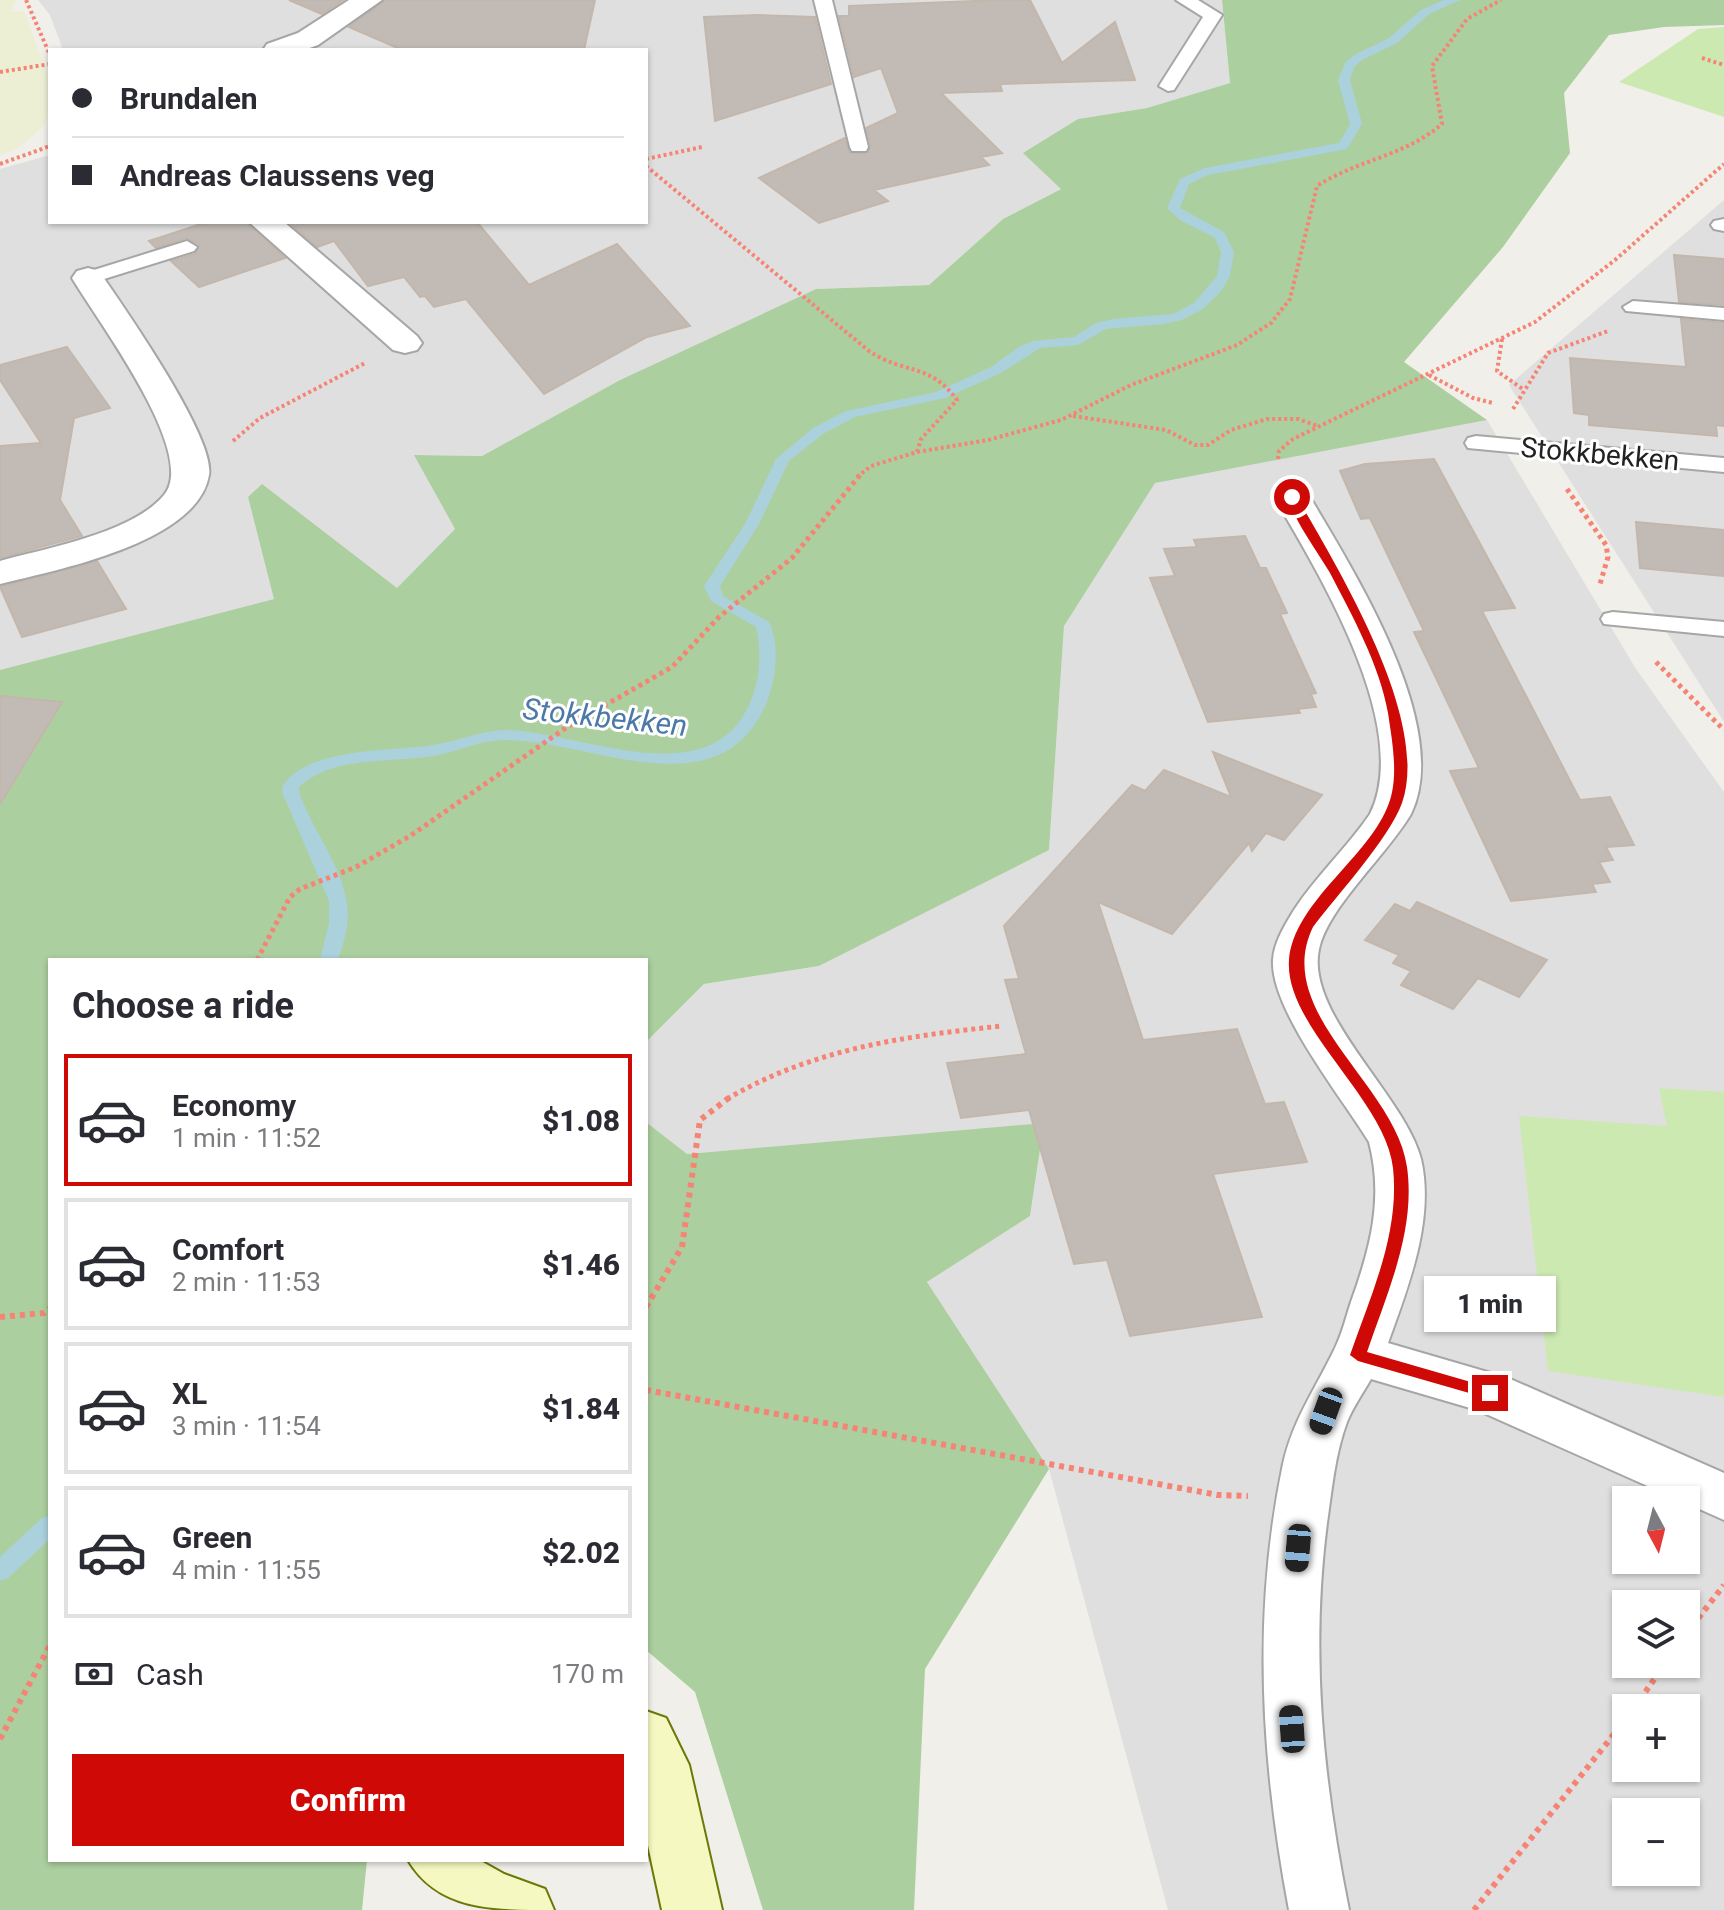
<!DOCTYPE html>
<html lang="en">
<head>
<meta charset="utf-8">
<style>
	body { margin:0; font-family:Roboto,sans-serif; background:#f2f2f3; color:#2b2b33; height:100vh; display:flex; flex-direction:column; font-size:30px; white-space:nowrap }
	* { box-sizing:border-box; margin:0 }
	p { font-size:26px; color:#7c7c81 }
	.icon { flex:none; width:44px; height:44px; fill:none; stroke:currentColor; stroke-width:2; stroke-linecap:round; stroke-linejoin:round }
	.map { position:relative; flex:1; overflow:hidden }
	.drawer { position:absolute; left:48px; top:958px; width:600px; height:904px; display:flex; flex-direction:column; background:#fff; border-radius:0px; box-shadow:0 2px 6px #0004 }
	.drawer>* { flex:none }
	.banner { position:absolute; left:48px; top:48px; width:600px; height:176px; border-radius:0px; box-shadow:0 2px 6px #0004; display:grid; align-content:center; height:176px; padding:0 24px; background:#fff }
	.needle { width:52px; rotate:173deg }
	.fabs { position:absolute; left:1612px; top:1486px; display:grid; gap:16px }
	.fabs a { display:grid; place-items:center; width:88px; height:88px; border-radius:0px; background:#fff; box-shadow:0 2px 6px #0004; font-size:40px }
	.end { position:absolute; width:36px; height:36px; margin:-18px; border:10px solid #ce0906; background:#fff; box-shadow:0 0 0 4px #fff }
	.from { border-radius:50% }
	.bubble { position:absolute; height:56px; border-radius:0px; background:#fff; box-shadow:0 2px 6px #0004; font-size:26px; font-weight:800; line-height:56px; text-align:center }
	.car { position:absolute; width:24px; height:48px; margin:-24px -12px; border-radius:10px; box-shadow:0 0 6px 2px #0007; background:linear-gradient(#222 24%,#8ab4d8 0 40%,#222 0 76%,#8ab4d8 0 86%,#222 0) }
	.banner b { display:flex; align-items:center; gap:28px; height:76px; font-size:30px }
	.banner b+b { border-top:2px solid #e1e1e2 }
	.banner i { width:20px; height:20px; background:#2b2b33 }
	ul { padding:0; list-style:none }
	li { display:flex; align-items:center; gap:24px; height:132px; margin:0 16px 12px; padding:0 8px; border:4px solid #e1e1e2; border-radius:0px }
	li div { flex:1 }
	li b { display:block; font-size:30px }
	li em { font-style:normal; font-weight:800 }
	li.on { border-color:#ce0906 }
	li>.icon { width:72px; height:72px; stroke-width:1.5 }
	h2 { padding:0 24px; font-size:36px; line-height:96px }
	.pay { display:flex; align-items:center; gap:20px; height:88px; padding:0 24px; font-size:30px }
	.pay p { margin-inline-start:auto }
	.cta { display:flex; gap:16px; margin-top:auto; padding:16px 24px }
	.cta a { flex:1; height:92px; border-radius:0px; background:#ce0906; color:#fff; font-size:32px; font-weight:800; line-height:92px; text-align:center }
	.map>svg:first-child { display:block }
	.residential { fill:#e0dfdf; fill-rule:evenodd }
	.farmland { fill:#edefd5 }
	.grass { fill:#cce9b1 }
	.forest { fill:#accf9f }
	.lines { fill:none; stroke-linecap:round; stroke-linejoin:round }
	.stream { fill:#abd1dd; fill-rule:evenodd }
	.building { fill:#c2bbb5; stroke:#c3b6ab; stroke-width:2 }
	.lane-casing { stroke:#a6a6a6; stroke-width:4 }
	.street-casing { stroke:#a6a6a6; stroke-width:4 }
	.secondary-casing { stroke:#6b7908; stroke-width:4 }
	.path-far2 { stroke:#f68475; stroke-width:4; stroke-dasharray:3 3; stroke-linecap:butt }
	.path-far1 { stroke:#f68475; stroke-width:5; stroke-dasharray:4 4; stroke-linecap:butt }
	.path { stroke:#f68475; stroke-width:6; stroke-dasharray:5 5; stroke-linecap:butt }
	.lane { fill:#fff; fill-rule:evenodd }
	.street { fill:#fff; fill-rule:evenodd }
	.secondary { fill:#f5f8c0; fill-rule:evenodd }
	.route { fill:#ce0906 }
	.labels { text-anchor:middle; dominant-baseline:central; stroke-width:6; stroke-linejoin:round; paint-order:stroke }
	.street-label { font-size:28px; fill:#222; stroke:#fff }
	.water-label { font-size:30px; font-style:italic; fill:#4c79a8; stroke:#fff }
</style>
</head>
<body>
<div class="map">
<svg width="1724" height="1910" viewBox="0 0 1724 1910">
	<rect width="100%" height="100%" fill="#f1efe9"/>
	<path class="residential" d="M38,0H1222L1230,83L1147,108L1078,119L1024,153L1062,188L1003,219L929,285L816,289L620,380L482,456L415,455L455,529L397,588L248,497L275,599L4,671L0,670V169L50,155V222H646V50H63L50,15Z
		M1724,200V722L1509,385Z
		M1487,420L1636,669L1724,792V1910H1168L1049,1469L927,1282L1030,1216L1044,1124L686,1154L646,1122V1042L704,984L819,966L1049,850L1064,626L1155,482ZM1626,1500H1686V1560H1626ZM1626,1604H1686V1664H1626ZM1626,1708H1686V1768H1626ZM1626,1812H1686V1872H1626Z"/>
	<path class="farmland" d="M0,0H16L11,12L24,11L50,80V102L45,125L17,149L0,155Z"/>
	<path class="grass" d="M1724,27V117L1619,82L1698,29Z
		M1659,1088L1724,1092V1397L1548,1371L1519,1116L1667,1126Z"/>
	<path class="forest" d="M1222,0H1724V25L1664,27L1609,35L1564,93L1570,153L1503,247L1404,362L1487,420L1155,483L1064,626L1049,850L819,966L704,984L646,1042V960H50V1860H367L362,1910H0V670L274,599L248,497L262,484L397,588L455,529L414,455L482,456L620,380L816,289L929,285L1003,219L1061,189L1023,153L1078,119L1147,108L1230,83Z
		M646,1122L687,1154L1044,1123L1030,1216L927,1282L1049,1469L925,1669L914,1910H763L695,1692L646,1650Z"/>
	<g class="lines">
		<path class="stream" d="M1444,0H1460L1429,14L1397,43L1362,60L1354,67L1350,80L1362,124L1347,149L1208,175L1189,184L1180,208L1224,232L1234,252L1230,276L1222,290L1203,309L1182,320L1164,324L1106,329L1078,345L1040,348L1001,373L945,398L855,417L823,434L789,461L759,524L720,586L723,596L769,622C780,644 776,676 768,699C723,815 592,740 505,740C481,740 458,751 434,756C391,763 333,755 299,787V792C312,830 342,865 347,904C350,923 344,942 338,960H320L329,923V901L282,792L283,785C312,745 394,753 438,744C462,740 485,729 509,730C583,733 708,795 749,705C760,681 762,653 756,627L711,601L704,586L745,524L776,459L813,428L846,411L936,392L991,367L1019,347L1033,341L1074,337L1096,323L1113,319L1173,314L1194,303L1217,276L1221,252L1215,238L1180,220L1167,208L1180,179L1205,168L1339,143L1350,124L1338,80L1345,63L1354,55L1389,38L1421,10Z
			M50,1516V1539L8,1578L0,1581V1557L42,1518Z"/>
	</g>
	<path class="building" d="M289,0H343L322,14Z
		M385,0H595L584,50H402L349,27Z
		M1000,0H1030L1062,63L1115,22L1135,80L1000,84L1002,91L941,93L1002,153L981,157L989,165L874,190L888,201L819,223L759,178L845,138L849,152L866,154L871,146L866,128L898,113L881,68L854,77L839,16H849V6Z
		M758,15L815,17L831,84L715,121L704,17Z
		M207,222H246L285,258L199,287L171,261L195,254L199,244L186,238L156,248L149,241Z
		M289,222H477L529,285L617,244L690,326L647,337L544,394L466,299L434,307L425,296L420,297L404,277L368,286L334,241L317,247Z
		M1674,255L1724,259V305L1679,302Z
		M1681,319L1724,323V426L1716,425L1717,436L1589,425V415L1574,413L1570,358L1686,367Z
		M67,347L110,408L74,418L60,500L82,536L0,558V446L41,443L0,380V365Z
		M1434,459L1515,608L1482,611L1580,800L1610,797L1634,845L1606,847L1613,860L1599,862L1610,882L1592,884L1596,892L1511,901L1450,771L1479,768L1414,632L1424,631L1370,518L1361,519L1340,471L1365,464Z
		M1636,522L1724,530V576L1640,568Z
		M1245,536L1260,568H1266L1287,613L1280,614L1316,693L1311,694L1316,707L1298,709L1300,713L1208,722L1150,578L1175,576L1164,549L1197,547L1194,540Z
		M97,561L126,609L22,637L0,587Z
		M0,696L62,702L0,804Z
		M1213,752L1322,795L1284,840L1266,833L1252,851L1249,843L1172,934L1098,902L1143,1040L1237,1029L1265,1104L1284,1102L1307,1162L1213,1174L1262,1317L1130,1336L1107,1260L1074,1264L1029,1110L961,1118L947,1063L1026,1054L1005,980L1019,979L1004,926L1132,785L1145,791L1164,770L1231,797Z
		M1417,902L1547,960L1519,997L1478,978L1453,1009L1401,985L1411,971L1393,963L1399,955L1365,940L1395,904L1410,911Z"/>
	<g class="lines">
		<g class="lane-casing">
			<path id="lane" d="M814,0H832L868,147L866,151H852L850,147Z
				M1176,0H1198L1222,15L1174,90L1168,91L1159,86L1203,17Z
				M1724,219V231L1714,229L1711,225L1714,221Z
				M187,241L197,247L194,251L88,284L78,278L81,274Z
				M1633,301L1724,308V320L1626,311L1623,307Z
				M1476,436L1724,458V472L1468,448L1465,443L1468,438Z
				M1613,612L1724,622V636L1604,624L1601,619L1604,614Z"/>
		</g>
		<g class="street-casing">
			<path id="street" d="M349,0H382L318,45L304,50H263L267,44L298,33Z
				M249,222H284L417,336L422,343L417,350L405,353L393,350Z
				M88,268L99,271C123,306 216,438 209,475C198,543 56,570 0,584V561C46,548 133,533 164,495C199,454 96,319 72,278L77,271Z
				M1292,486L1305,489L1310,497C1354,572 1453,727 1411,814C1387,855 1328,907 1319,949C1305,1014 1405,1096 1421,1159C1435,1220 1408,1287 1388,1343L1508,1378L1724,1473V1520L1477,1410L1371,1379C1363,1393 1353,1407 1347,1422C1335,1454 1332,1489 1327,1523C1310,1654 1323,1781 1349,1910H1289C1261,1761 1252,1613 1283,1464C1293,1419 1316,1388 1335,1348C1342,1334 1346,1317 1351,1302C1370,1249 1384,1199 1369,1142C1343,1099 1270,1009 1273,960C1274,942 1285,925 1294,910C1316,876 1347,848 1370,814C1413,727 1318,572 1274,497L1279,489Z"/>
		</g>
		<g class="secondary-casing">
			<path id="secondary" d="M646,1711L666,1718L689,1765L722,1910H662L646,1836Z
				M408,1860H479L504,1874L545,1889L554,1910C490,1910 438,1910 408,1860Z"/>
		</g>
		<path class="path-far2" d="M26,0L50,55
			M1702,58L1724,65
			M0,72L50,64
			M646,159L702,147
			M0,164L50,146
			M646,166L869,351C905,375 929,362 957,400L921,439L917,452
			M1502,339L1497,371L1524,390
			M1429,375L1473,398L1493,403
			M1513,409L1548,353L1608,331
			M1073,416L1166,430L1195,445H1208L1231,430L1267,419H1298L1318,426
			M233,441L260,418L365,363
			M1278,459L1279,451L1293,439L1535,322L1615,260L1724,164
			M857,477L871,466L917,452L988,440L1061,420L1131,385L1237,345L1271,323L1290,299L1317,186C1357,160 1405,156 1442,124L1432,66L1467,19L1501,0"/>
		<path class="path-far1" d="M1567,489L1606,545L1608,557L1600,584
			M1656,662L1724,730
			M257,960L290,897L300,889L356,867L410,836L567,727L672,667L719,617L792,558L860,475
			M727,1099C812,1049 905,1036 1002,1026"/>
		<path class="path" d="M646,1307L682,1247L700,1120L730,1097
			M0,1317L44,1313L50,1308
			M646,1390L1218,1495L1248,1496
			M1686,1634L1724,1585
			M1634,1708L1665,1664
			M0,1739L50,1645
			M1474,1910L1626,1719"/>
		<use href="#lane" class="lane"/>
		<use href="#street" class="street"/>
		<use href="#secondary" class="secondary"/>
	</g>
	<path class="route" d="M1288,495L1297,497C1338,569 1431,719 1402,803C1389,839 1337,895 1313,927C1271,1013 1396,1085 1407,1167C1416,1231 1387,1293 1367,1352L1495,1389L1497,1393L1490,1399L1358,1361L1350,1355C1371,1295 1400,1233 1393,1168C1386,1100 1284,1026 1289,960C1294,901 1370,857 1389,803C1399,776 1392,740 1388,713C1380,666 1352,615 1330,573C1320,555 1288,512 1288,495Z"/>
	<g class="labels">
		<g class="street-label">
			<text transform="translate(1600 454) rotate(5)">Stokkbekken</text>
		</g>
		<g class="water-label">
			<text transform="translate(605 717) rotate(6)">Stokkbekken</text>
		</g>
	</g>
</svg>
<div class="fabs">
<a><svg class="needle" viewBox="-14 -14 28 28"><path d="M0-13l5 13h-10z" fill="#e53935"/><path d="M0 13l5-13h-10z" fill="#7c7c81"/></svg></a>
<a><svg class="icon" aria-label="layers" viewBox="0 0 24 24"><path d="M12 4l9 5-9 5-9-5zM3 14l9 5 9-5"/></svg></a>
<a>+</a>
<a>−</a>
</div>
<i class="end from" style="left:1292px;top:497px"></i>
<i class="end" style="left:1490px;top:1393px"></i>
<div class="bubble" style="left:1424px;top:1276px;width:132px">1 min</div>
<i class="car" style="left:1326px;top:1411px;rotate:200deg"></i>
<i class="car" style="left:1298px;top:1548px;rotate:185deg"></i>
<i class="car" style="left:1292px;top:1729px;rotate:356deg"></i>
<div class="banner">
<b><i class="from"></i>Brundalen</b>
<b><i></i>Andreas Claussens veg</b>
</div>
<section class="drawer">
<h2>Choose a ride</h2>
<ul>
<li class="on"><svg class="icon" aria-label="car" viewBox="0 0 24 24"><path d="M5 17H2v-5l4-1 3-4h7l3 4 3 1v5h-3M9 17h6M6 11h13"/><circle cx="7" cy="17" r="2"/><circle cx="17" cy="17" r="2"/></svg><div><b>Economy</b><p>1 min · 11:52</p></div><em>$1.08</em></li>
<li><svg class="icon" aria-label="car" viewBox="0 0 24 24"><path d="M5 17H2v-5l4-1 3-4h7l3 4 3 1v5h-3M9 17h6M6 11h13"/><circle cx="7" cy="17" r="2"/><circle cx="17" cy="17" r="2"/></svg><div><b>Comfort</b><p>2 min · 11:53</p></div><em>$1.46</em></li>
<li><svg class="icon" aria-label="car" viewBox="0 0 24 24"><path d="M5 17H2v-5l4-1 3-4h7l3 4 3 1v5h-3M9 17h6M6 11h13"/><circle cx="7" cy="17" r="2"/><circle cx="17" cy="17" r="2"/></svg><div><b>XL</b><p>3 min · 11:54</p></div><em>$1.84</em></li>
<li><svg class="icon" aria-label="car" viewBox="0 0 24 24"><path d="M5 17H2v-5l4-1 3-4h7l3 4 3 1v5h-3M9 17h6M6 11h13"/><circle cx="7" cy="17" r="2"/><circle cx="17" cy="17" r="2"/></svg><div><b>Green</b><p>4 min · 11:55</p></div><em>$2.02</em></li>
</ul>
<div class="pay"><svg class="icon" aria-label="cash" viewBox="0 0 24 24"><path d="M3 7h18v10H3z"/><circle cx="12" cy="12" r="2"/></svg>Cash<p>170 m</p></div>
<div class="cta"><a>Confirm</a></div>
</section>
</div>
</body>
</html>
